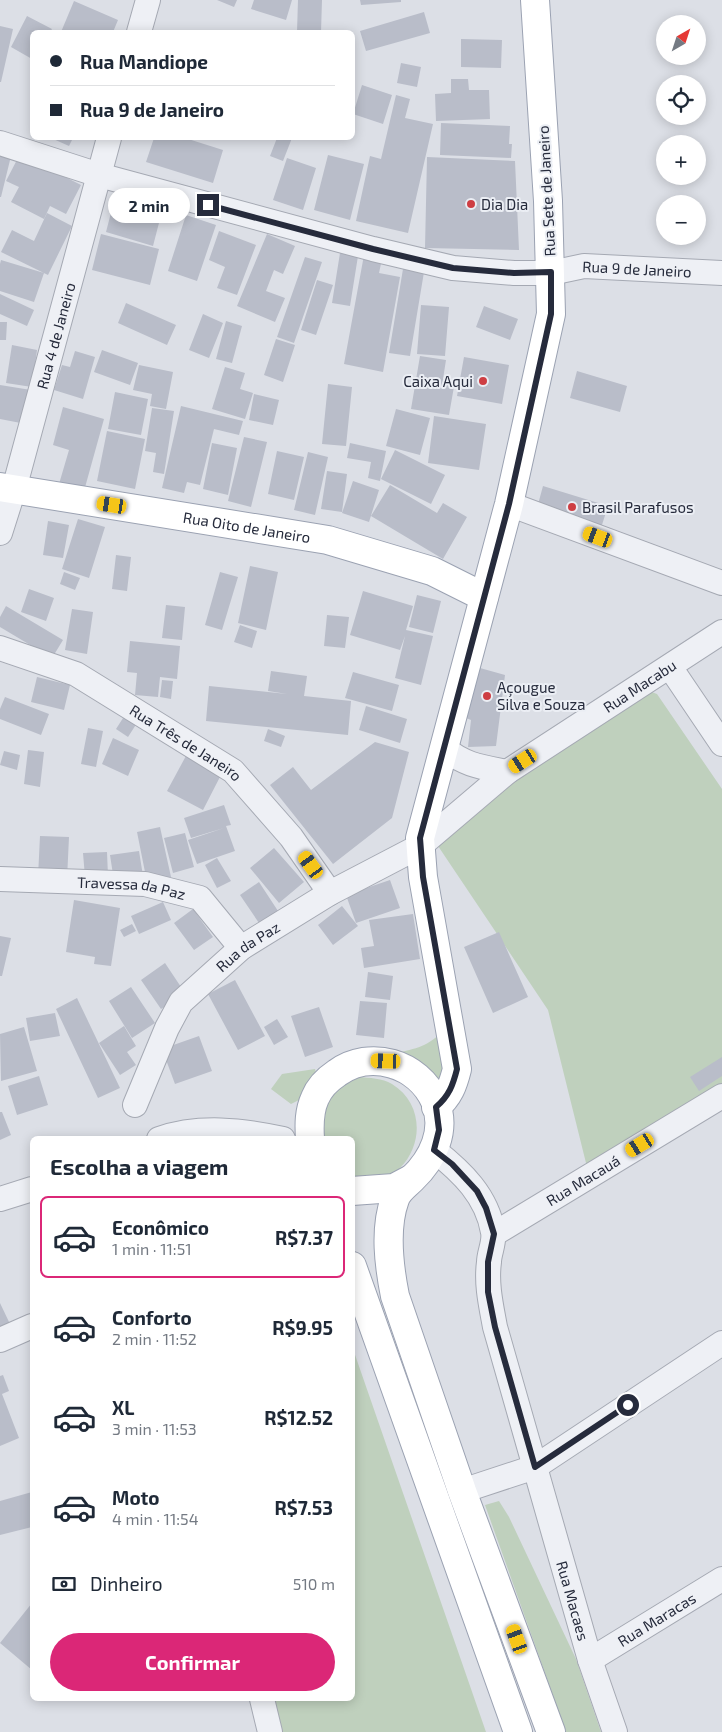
<!DOCTYPE html>
<html lang="pt">
<head>
<meta charset="utf-8">
<style>
	body { margin:0; font-family:"Exo 2",sans-serif; background:#f2f2f3; color:#1f2937; height:100vh; display:flex; flex-direction:column; font-size:19px; white-space:nowrap }
	* { box-sizing:border-box; margin:0 }
	p { font-size:16px; color:#747a83 }
	.icon { flex:none; width:28px; height:28px; fill:none; stroke:currentColor; stroke-width:2; stroke-linecap:round; stroke-linejoin:round }
	.map { position:relative; flex:1; overflow:hidden }
	.drawer { position:absolute; left:30px; top:1136px; width:325px; height:565px; display:flex; flex-direction:column; background:#fff; border-radius:8px; box-shadow:0 2px 12px #0003 }
	.drawer>* { flex:none }
	.hud { position:absolute; left:30px; top:30px; width:325px; height:110px; border-radius:8px; box-shadow:0 2px 12px #0003; display:grid; align-content:center; height:110px; padding:0 20px; background:#fff }
	.needle { width:32px; rotate:39deg }
	.fabs { position:absolute; left:656px; top:15px; display:grid; gap:10px }
	.fabs a { display:grid; place-items:center; width:50px; height:50px; border-radius:50%; background:#fff; box-shadow:0 2px 12px #0003; font-size:25px }
	.end { position:absolute; width:22px; height:22px; margin:-11px; border:6px solid #262b3c; background:#fff; box-shadow:0 0 0 2px #fff }
	.from { border-radius:50% }
	.bubble { position:absolute; height:35px; border-radius:18px; background:#fff; box-shadow:0 2px 12px #0003; font-size:16px; font-weight:700; line-height:35px; text-align:center }
	.car { position:absolute; width:15px; height:30px; margin:-15px -8px; border-radius:6px; box-shadow:0 0 4px 1px #0007; background:linear-gradient(#f5c518 24%,#345 0 40%,#f5c518 0 76%,#345 0 86%,#f5c518 0) }
	.hud b { display:flex; align-items:center; gap:18px; height:48px; font-size:19px }
	.hud b+b { border-top:1px solid #e0e1e3 }
	.hud i { width:12px; height:12px; background:#1f2937 }
	ul { padding:0; list-style:none }
	li { display:flex; align-items:center; gap:15px; height:82px; margin:0 10px 8px; padding:0 10px; border:2px solid transparent; border-radius:8px }
	li div { flex:1 }
	li b { display:block; font-size:19px }
	li em { font-style:normal; font-weight:700 }
	li.current { border-color:#db2777 }
	li>.icon { width:45px; height:45px; stroke-width:1.5 }
	h2 { padding:0 20px; font-size:22px; line-height:60px }
	.pay { display:flex; align-items:center; gap:12px; height:55px; padding:0 20px; font-size:19px }
	.pay p { margin-inline-start:auto }
	.button { display:flex; gap:10px; margin-top:auto; padding:10px 20px }
	.button a { flex:1; height:58px; border-radius:30px; background:#db2777; color:#fff; font-size:20px; font-weight:700; line-height:58px; text-align:center }
	.map>svg:first-child { display:block }
	.green { fill:#bfd0bd }
	.building { fill:#b9bdc9 }
	.lines { fill:none; stroke-linecap:round; stroke-linejoin:round }
	.minor-casing { stroke:#a5a9b3; stroke-width:26 }
	.primary-casing { stroke:#9ba2b2; stroke-width:30 }
	.minor { stroke:#eef0f5; stroke-width:24 }
	.primary { stroke:#fff; stroke-width:28 }
	.route { stroke:#262b3c; stroke-width:6 }
	.poi-dot { fill:#ce3e43; stroke:#ebeef4; stroke-width:2 }
	.labels { text-anchor:middle; dominant-baseline:central; stroke-width:4; stroke-linejoin:round; paint-order:stroke }
	.street-label { font-size:15px; fill:#262b3c; stroke:#ebeef4 }
	.poi-label { font-size:15px; fill:#262b3c; stroke:#ebeef4; text-anchor:start }
</style>
</head>
<body>
<div class="map">
<svg width="722" height="1732" viewBox="0 0 722 1732">
	<rect width="100%" height="100%" fill="#dcdfe6"/>
	<path class="green" d="M649,691L657,694L722,789V1087L588,1171L548,1010L436,843L443,833L640,693Z
		M443,1030V1084L396,1053C415,1049 430,1046 443,1030Z
		M315,1069L317,1076L299,1100L291,1104L271,1089L282,1074Z
		M358,1077C370,1078 382,1078 392,1084C423,1103 424,1144 400,1168C395,1173 387,1178 380,1180C372,1182 361,1180 353,1180L352,1139H313L328,1092Z
		M353,1349L486,1732H281L274,1699H352Z
		M499,1501L509,1517L576,1659L601,1732H566L485,1505Z"/>
	<path class="building" d="M217,0H237L234,7Z
		M254,0H292L286,20L251,9Z
		M298,0H322L321,32H297Z
		M360,0H401V2L361,5Z
		M74,1L118,20L113,32H61Z
		M424,12L430,33L366,51L360,31Z
		M27,16L52,29L50,32H32V59L11,47Z
		M0,26L13,29L1,82H0Z
		M461,39L502,40L501,68L461,67Z
		M401,63L421,67L417,87L397,83Z
		M451,79H468L469,90H489L490,119L436,121L435,94L451,93Z
		M362,85L392,95L383,124L353,114Z
		M396,95L410,99L405,118L433,124L408,233L356,221L370,156L381,159Z
		M441,123L510,126L509,144H512L511,158L440,155Z
		M51,138H73L69,146Z
		M154,138H185L223,150L213,183L146,162Z
		M277,138H292L283,161L270,156Z
		M0,153L11,156L1,197H0Z
		M20,154L81,185L66,214L50,206L44,219L11,202L19,187L6,181Z
		M328,155L364,164L350,220L314,210Z
		M427,157L515,161L519,250L425,248Z
		M287,158L316,168L303,210L273,200Z
		M113,205L160,219L153,246L106,232Z
		M47,213L72,226L48,275L1,252L12,230L34,241Z
		M186,215L216,225L197,281L168,271Z
		M219,231L256,245L237,295L217,288L225,267L209,260Z
		M101,234L159,249L150,285L92,270Z
		M267,234L295,246L283,274L274,270L266,291L285,298L275,322L237,306Z
		M340,253L358,256L350,306L332,303Z
		M364,255L382,259L379,273L400,277L383,372L344,364Z
		M305,257L322,262L294,343L277,337Z
		M1,260L44,273L34,302L0,291V264Z
		M403,269L424,272L410,356L389,353Z
		M317,280L333,285L316,335L301,330Z
		M0,294L34,310L27,326L0,314Z
		M126,303L176,325L167,345L118,323Z
		M421,305L449,307L445,356L417,354Z
		M484,306L518,319L510,340L476,327Z
		M203,314L223,323L209,358L189,350Z
		M226,321L242,326L232,363L216,359Z
		M0,322H7L6,340H0Z
		M276,339L295,345L283,382L264,375Z
		M12,345L37,350L32,387L6,383Z
		M102,350L138,363L130,385L94,372Z
		M75,351L95,357L83,399L54,390L62,365L70,367Z
		M420,356L446,360L443,379L455,381L449,415L411,409Z
		M464,357L509,365L502,404L457,396Z
		M139,365L173,372L166,409L150,406L152,394L133,390Z
		M225,367L245,373L240,389L253,393L245,419L212,409Z
		M577,371L627,386L620,412L570,398Z
		M328,384L352,387L346,446L322,444Z
		M0,385L31,390L26,424L0,419Z
		M115,392L148,399L141,435L108,429Z
		M254,394L279,400L273,425L249,420Z
		M181,406L243,421L239,435L214,429L200,485L187,482L184,493L162,488Z
		M63,407L104,419L84,491L59,484L69,450L53,445Z
		M152,408L174,411L164,474L153,472L156,453L145,451Z
		M396,409L430,418L420,455L386,446Z
		M434,416L486,424L479,470L428,463Z
		M107,431L145,439L135,489L97,481Z
		M244,437L267,442L251,507L228,501Z
		M212,443L237,448L228,495L203,489Z
		M350,443L386,451L380,481L368,478L371,462L347,458Z
		M395,450L445,475L431,504L381,479Z
		M277,451L304,457L294,500L268,494Z
		M308,452L328,457L315,515L294,510Z
		M327,471L347,474L342,512L321,509Z
		M353,481L379,490L369,522L342,513Z
		M390,485L437,513L443,503L467,517L443,559L371,516Z
		M543,486L608,506L601,528L537,508Z
		M78,519L105,527L89,578L62,569Z
		M48,521L69,525L63,558L43,555Z
		M116,555L131,557L127,591L112,589Z
		M250,566L278,572L266,630L238,623Z
		M64,572L80,578L75,590L60,584Z
		M220,572L238,577L222,630L205,625Z
		M29,589L54,598L46,621L21,612Z
		M363,591L413,606L406,630L433,636L421,685L395,678L405,636L400,650L350,635Z
		M417,595L441,601L433,633L409,627Z
		M166,605L185,607L182,640L162,638Z
		M6,606L63,640L52,658L0,627V617Z
		M72,609L93,612L87,654L65,650Z
		M327,615L349,617L345,648L324,646Z
		M240,625L257,631L252,648L234,642Z
		M130,641L180,646L177,679L160,677L158,697L135,695L137,673L127,672Z
		M480,668L505,675L496,746L468,747L471,720L466,718Z
		M271,671L307,676L304,696L351,701L348,735L206,721L209,686L287,694L268,691Z
		M353,672L399,685L392,711L345,698Z
		M37,677L70,685L64,710L31,702Z
		M162,680L173,681L171,699L160,697Z
		M5,697L49,714L41,735L0,719V709Z
		M366,706L407,719L400,743L359,730Z
		M125,715L137,723L128,737L116,729Z
		M88,728L103,731L96,767L81,764Z
		M268,729L285,736L281,747L264,741Z
		M113,738L139,750L128,776L102,764Z
		M375,742L409,752L392,818L333,864L270,785L293,767L311,790Z
		M28,750L44,752L40,787L24,784Z
		M4,751L20,755L17,770L0,765Z
		M187,754L222,773L203,810L167,791Z
		M224,805L231,825L226,826L235,851L197,864L188,840L224,828L191,838L184,818Z
		M160,827L171,877L147,882L137,832Z
		M185,833L194,867L173,873L164,838Z
		M40,836L69,837L67,879L38,877Z
		M274,848L304,882L279,903L250,868Z
		M139,851L143,876L114,881L110,855Z
		M107,852L108,876L85,877L83,853Z
		M217,858L231,881L217,888L205,865Z
		M390,880L400,908L356,923L346,895Z
		M259,882L278,911L259,923L240,895Z
		M74,900L120,908L111,966L94,964L95,957L66,952Z
		M163,902L171,920L139,934L131,916Z
		M342,906L358,926L333,945L318,925Z
		M193,909L213,937L194,950L174,923Z
		M413,914L420,959L364,968L361,948L374,946L369,920Z
		M132,924L136,931L124,937L120,930Z
		M499,932L528,997L493,1013L464,947Z
		M0,936L11,938L2,976H0Z
		M165,963L185,993L161,1009L141,980Z
		M368,972L393,976L390,1000L365,997Z
		M235,980L265,1036L238,1050L208,994Z
		M131,987L155,1023L132,1038L109,1001Z
		M77,998L120,1088L98,1098L56,1009Z
		M360,1001L387,1003L384,1038L356,1035Z
		M319,1007L333,1047L305,1057L291,1016Z
		M55,1013L60,1036L30,1041L26,1018Z
		M277,1019L288,1037L274,1045L264,1027Z
		M124,1026L136,1046L127,1052L136,1065L120,1075L99,1043Z
		M24,1027L37,1071L1,1081L0,1034Z
		M199,1036L212,1071L175,1084L162,1049Z
		M722,1057V1076L699,1091L690,1077Z
		M39,1076L48,1105L17,1115L8,1086Z
		M0,1112H2L11,1135L0,1140Z
		M0,1303L10,1324L0,1329Z
		M3,1375L9,1391L2,1394L19,1438L0,1446V1376Z
		M32,1492V1527L0,1535V1501Z
		M32,1603V1670L0,1643Z"/>
	<g class="lines">
		<g class="minor-casing">
			<g id="minor">
				<path d="M139,32L148,0"/>
				<path id="s1" d="M0,143L99,175L373,249L453,268L514,273H551L584,266L722,273"/>
				<path d="M509,504L722,583"/>
				<path id="s2" d="M0,533L14,489L109,138"/>
				<path id="s3" d="M0,648L76,674L233,771L291,837L330,893"/>
				<path d="M670,667L722,744"/>
				<path d="M444,748C464,765 481,767 507,772"/>
				<path id="s4" d="M0,879L145,884L200,898L241,948"/>
				<path id="s5" d="M135,1105L167,1028L181,1002L241,948L330,893L420,846L507,772L722,632"/>
				<path d="M159,1139C199,1125 242,1130 283,1139"/>
				<path id="s6" d="M434,1150C462,1172 487,1196 493,1232C495,1242 489,1253 489,1262C486,1284 491,1305 495,1327L590,1660L615,1732"/>
				<path d="M0,1199L32,1189"/>
				<path id="s7" d="M494,1234L722,1096"/>
				<path d="M0,1340L32,1326"/>
				<path d="M462,1491L535,1467L722,1343"/>
				<path id="s8" d="M590,1660L722,1579"/>
				<path d="M262,1699L270,1732"/>
			</g>
		</g>
		<g class="primary-casing">
			<g id="primary">
				<path id="s9" d="M0,487L328,540L432,571L484,597"/>
				<path d="M436,1107C449,1096 453,1085 457,1069L423,877L420,838L509,504L551,314L548,201L535,0"/>
				<path d="M310,1139C309,1124 309,1111 315,1098C319,1088 328,1079 337,1073C370,1049 418,1063 435,1101C447,1130 433,1159 412,1179C405,1186 398,1190 395,1199C384,1229 389,1266 395,1296L462,1491L551,1732"/>
				<path d="M352,1191L394,1188L411,1179"/>
				<path d="M352,1266L518,1732"/>
			</g>
		</g>
		<use href="#minor" class="minor"/>
		<use href="#primary" class="primary"/>
	</g>
	<g class="lines">
		<path class="route" d="M208,205L373,249L453,268L514,273L551,272V314L509,504L420,838L423,877L457,1069C453,1085 449,1096 436,1107L439,1130L434,1150L452,1164L477,1191L486,1208L494,1234L488,1262V1292L495,1327L535,1467L628,1405"/>
	</g>
	<g class="poi-dot">
		<circle cx="471" cy="204" r="5"/>
		<circle cx="483" cy="381" r="5"/>
		<circle cx="572" cy="507" r="5"/>
		<circle cx="487" cy="696" r="5"/>
	</g>
	<g class="labels">
		<g class="street-label">
			<text transform="translate(546 191) rotate(-93)">Rua Sete de Janeiro</text>
			<text stroke="none"><textPath href="#s1" startOffset="655">Rua 9 de Janeiro</textPath></text>
			<text stroke="none"><textPath href="#s2" startOffset="205">Rua 4 de Janeiro</textPath></text>
			<text stroke="none"><textPath href="#s9" startOffset="250">Rua Oito de Janeiro</textPath></text>
			<text stroke="none"><textPath href="#s5" startOffset="672">Rua Macabu</textPath></text>
			<text stroke="none"><textPath href="#s3" startOffset="210">Rua Três de Janeiro</textPath></text>
			<text stroke="none"><textPath href="#s4" startOffset="132">Travessa da Paz</textPath></text>
			<text stroke="none"><textPath href="#s5" startOffset="200">Rua da Paz</textPath></text>
			<text stroke="none"><textPath href="#s7" startOffset="104">Rua Macauá</textPath></text>
			<text stroke="none"><textPath href="#s6" startOffset="484">Rua Macaes</textPath></text>
			<text stroke="none"><textPath href="#s8" startOffset="78">Rua Maracas</textPath></text>
		</g>
		<g class="poi-label">
			<text x="481" y="204">Dia Dia</text>
			<text x="473" y="381" text-anchor="end">Caixa Aqui</text>
			<text x="582" y="507">Brasil Parafusos</text>
			<text x="497" y="687">Açougue<tspan x="497" dy="17">Silva e Souza</tspan></text>
		</g>
	</g>
</svg>
<div class="fabs">
<a><svg class="needle" viewBox="-14 -14 28 28"><path d="M0-13l5 13h-10z" fill="#e53935"/><path d="M0 13l5-13h-10z" fill="#747a83"/></svg></a>
<a><svg class="icon" aria-label="locate" viewBox="0 0 24 24"><circle cx="12" cy="12" r="6"/><path d="M12 2v4M12 18v4M2 12h4M18 12h4"/></svg></a>
<a>+</a>
<a>−</a>
</div>
<i class="end from" style="left:628px;top:1405px"></i>
<i class="end" style="left:208px;top:205px"></i>
<div class="bubble" style="left:108px;top:188px;width:82px">2 min</div>
<i class="car" style="left:112px;top:505px;rotate:279deg"></i>
<i class="car" style="left:598px;top:537px;rotate:290deg"></i>
<i class="car" style="left:523px;top:761px;rotate:237deg"></i>
<i class="car" style="left:311px;top:865px;rotate:324deg"></i>
<i class="car" style="left:386px;top:1061px;rotate:272deg"></i>
<i class="car" style="left:640px;top:1145px;rotate:239deg"></i>
<i class="car" style="left:517px;top:1639px;rotate:340deg"></i>
<div class="hud">
<b><i class="from"></i>Rua Mandiope</b>
<b><i></i>Rua 9 de Janeiro</b>
</div>
<section class="drawer">
<h2>Escolha a viagem</h2>
<ul>
<li class="current"><svg class="icon" aria-label="car" viewBox="0 0 24 24"><path d="M5 17H2v-5l4-1 3-4h7l3 4 3 1v5h-3M9 17h6M6 11h13"/><circle cx="7" cy="17" r="2"/><circle cx="17" cy="17" r="2"/></svg><div><b>Econômico</b><p>1 min · 11:51</p></div><em>R$7.37</em></li>
<li><svg class="icon" aria-label="car" viewBox="0 0 24 24"><path d="M5 17H2v-5l4-1 3-4h7l3 4 3 1v5h-3M9 17h6M6 11h13"/><circle cx="7" cy="17" r="2"/><circle cx="17" cy="17" r="2"/></svg><div><b>Conforto</b><p>2 min · 11:52</p></div><em>R$9.95</em></li>
<li><svg class="icon" aria-label="car" viewBox="0 0 24 24"><path d="M5 17H2v-5l4-1 3-4h7l3 4 3 1v5h-3M9 17h6M6 11h13"/><circle cx="7" cy="17" r="2"/><circle cx="17" cy="17" r="2"/></svg><div><b>XL</b><p>3 min · 11:53</p></div><em>R$12.52</em></li>
<li><svg class="icon" aria-label="car" viewBox="0 0 24 24"><path d="M5 17H2v-5l4-1 3-4h7l3 4 3 1v5h-3M9 17h6M6 11h13"/><circle cx="7" cy="17" r="2"/><circle cx="17" cy="17" r="2"/></svg><div><b>Moto</b><p>4 min · 11:54</p></div><em>R$7.53</em></li>
</ul>
<div class="pay"><svg class="icon" aria-label="cash" viewBox="0 0 24 24"><path d="M3 7h18v10H3z"/><circle cx="12" cy="12" r="2"/></svg>Dinheiro<p>510 m</p></div>
<div class="button"><a>Confirmar</a></div>
</section>
</div>
</body>
</html>
